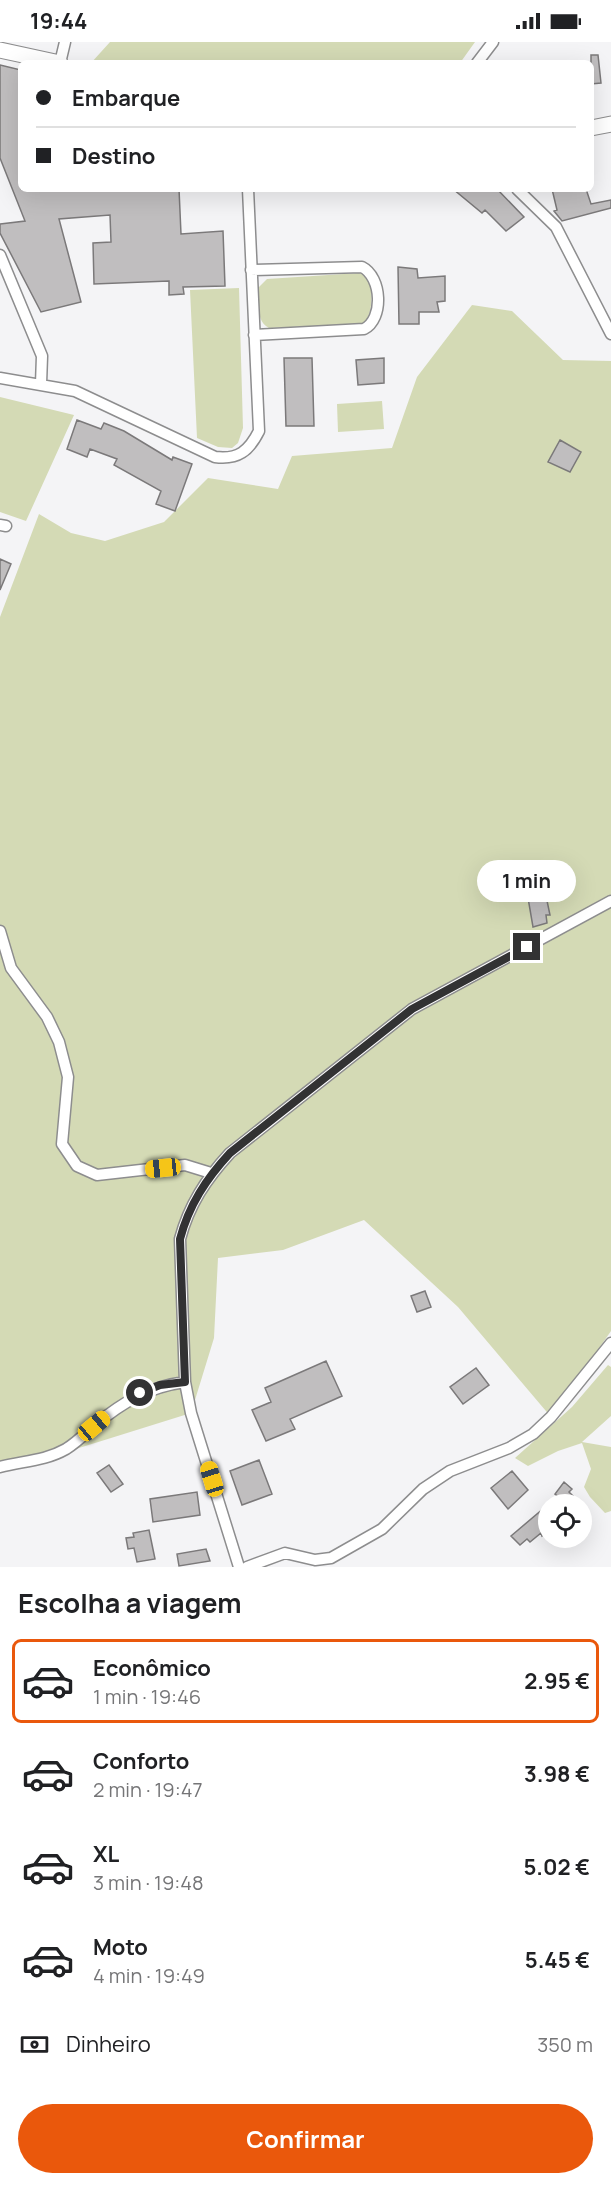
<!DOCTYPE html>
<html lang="pt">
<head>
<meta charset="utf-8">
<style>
	body { margin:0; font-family:Manrope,sans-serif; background:#f6f6f6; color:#202124; height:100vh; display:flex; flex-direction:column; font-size:22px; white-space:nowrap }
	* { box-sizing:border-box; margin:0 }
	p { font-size:20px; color:#757577 }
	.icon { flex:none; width:33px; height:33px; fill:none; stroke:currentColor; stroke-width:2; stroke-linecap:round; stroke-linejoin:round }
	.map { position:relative; height:1525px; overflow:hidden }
	.details { display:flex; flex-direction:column; background:#fff; flex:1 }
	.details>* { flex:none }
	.banner { position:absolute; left:18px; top:18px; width:576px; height:132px; border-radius:9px; box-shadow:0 6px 24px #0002; display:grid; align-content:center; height:132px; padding:0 18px; background:#fff }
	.controls { position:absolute; left:538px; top:1452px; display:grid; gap:12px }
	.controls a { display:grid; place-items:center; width:54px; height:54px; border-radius:50%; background:#fff; box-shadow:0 6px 24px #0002; font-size:30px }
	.end { position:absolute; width:27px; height:27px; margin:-14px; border:8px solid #323233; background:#fff; box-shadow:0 0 0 3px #fff }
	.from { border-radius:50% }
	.bubble { position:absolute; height:42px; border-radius:21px; background:#fff; box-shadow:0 6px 24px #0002; font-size:20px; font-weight:700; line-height:42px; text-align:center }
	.car { position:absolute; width:18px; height:36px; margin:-18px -9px; border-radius:8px; box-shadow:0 0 4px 2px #0007; background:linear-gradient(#f5c518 24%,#345 0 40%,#f5c518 0 76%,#345 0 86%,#f5c518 0) }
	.banner b { display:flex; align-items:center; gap:21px; height:57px; font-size:22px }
	.banner b+b { border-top:2px solid #e0e0e0 }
	.banner i { width:15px; height:15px; background:#202124 }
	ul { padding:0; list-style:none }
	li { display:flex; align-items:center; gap:18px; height:84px; margin:0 12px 9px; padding:0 6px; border:3px solid transparent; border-radius:9px }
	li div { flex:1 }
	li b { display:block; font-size:22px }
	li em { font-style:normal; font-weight:700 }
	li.on { border-color:#ea580c }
	li>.icon { width:54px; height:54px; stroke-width:1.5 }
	h2 { padding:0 18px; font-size:27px; line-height:72px }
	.pay { display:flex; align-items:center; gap:15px; height:66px; padding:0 18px; font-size:22px }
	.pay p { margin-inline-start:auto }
	.button { display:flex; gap:12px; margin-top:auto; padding:12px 18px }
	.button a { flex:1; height:69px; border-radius:36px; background:#ea580c; color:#fff; font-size:24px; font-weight:700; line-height:69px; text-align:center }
	.status { display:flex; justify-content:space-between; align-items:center; height:42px; padding:0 30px; background:#fff; direction:ltr }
	.status svg { height:16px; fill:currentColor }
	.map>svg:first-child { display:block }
	.green { fill:#d4dab5 }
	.building { fill:#c0bebf; stroke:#7b797a; stroke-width:1.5 }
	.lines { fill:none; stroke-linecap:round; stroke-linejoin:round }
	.street-casing { stroke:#8d8d8e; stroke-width:13 }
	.secondary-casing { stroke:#8d8d8e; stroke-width:17 }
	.street { stroke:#fff; stroke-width:10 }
	.secondary { stroke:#fff; stroke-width:15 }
	.route { stroke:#323233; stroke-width:8 }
</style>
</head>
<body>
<div class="status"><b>19:44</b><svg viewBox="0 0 49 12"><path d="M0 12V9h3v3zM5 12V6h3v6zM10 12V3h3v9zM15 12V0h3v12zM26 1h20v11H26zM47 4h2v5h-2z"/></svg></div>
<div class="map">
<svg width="611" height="1525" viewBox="0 0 611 1525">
	<rect width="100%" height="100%" fill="#f4f4f6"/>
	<path class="green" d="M110,0H475L460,21H91Z
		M359,231L367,233C374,248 373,270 364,282L269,286C255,279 259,259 259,245L267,237Z
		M239,246L243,386L238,401L232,406L218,405L197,396L190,248Z
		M472,263L512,269L563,318L611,319V1289L551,1375L458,1265L364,1178L283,1208L218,1216L214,1296L191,1371L47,1416L0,1426V575L39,472L71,491L105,499L164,480L208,436L278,447L292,414L392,406L417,335Z
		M0,355L74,373L26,479L0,470Z
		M382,359L384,387L338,390L337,362Z
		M608,1323L611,1325V1374L582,1400L611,1405V1469L605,1471L590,1455L584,1445L591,1427L582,1401L558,1409L528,1424L515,1416L572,1365Z"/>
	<path class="building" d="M591,13H598L601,41L591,42Z
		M0,23L21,28V147H179L181,192L223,189L225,244L183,245L184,252L169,253V239L94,242L93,201L111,200L110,173L59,177L81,260L41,270L0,191V182L25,179L0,116Z
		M453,147H497L524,175L506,189L485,168L482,171Z
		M552,147H586L591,162L611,158V166L562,179L554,169L557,168Z
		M398,225L417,227L418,236L445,234V259L437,260L439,270H419V282H399Z
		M284,316H312L314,384H286Z
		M384,316V341L358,343L356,318Z
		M77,378L101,387L104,381L124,389L172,418L173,415L192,422L175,469L156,462L161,449L114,423L117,417L90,407L87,415L67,407Z
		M560,398L581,410L570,430L548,420Z
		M0,517L11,522L0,548Z
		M546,854L550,873H546L547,881L533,885L528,856Z
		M425,1249L431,1265L417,1270L411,1254Z
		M326,1319L342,1354L290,1377L295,1387L266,1399L252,1368L271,1360L265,1346Z
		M476,1326L489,1343L463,1362L450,1345Z
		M259,1418L272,1452L242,1463L230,1429Z
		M109,1423L123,1442L111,1450L97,1431Z
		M512,1429L528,1448L508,1467L491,1446Z
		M564,1440L572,1447L569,1450L581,1462H568L555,1452Z
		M197,1450L200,1473L153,1480L150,1457Z
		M544,1466L549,1472V1489L542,1494L541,1491L530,1500L527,1497L520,1503L511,1494Z
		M149,1488L155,1517L137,1520L134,1506L128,1507L126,1496L134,1495L133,1491Z
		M206,1507L210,1519L179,1524L177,1512Z"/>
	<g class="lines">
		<g class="street-casing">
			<path id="street" d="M60,21L65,0
				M477,21L493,0
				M517,147L556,185L611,292
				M0,213L42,314L41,342
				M251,228L362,225C382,235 384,277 364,287L254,293
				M0,336L75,349L215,415C238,418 249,409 259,389L248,147
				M0,483L6,484
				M0,889L11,926L47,975L59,1000L68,1035L62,1102L77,1124L97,1133L185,1123L211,1131
				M0,1425C23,1419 45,1419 66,1407C77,1400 86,1391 95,1383C123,1360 148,1345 185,1340
				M239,1525L191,1371L185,1340L180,1197C189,1163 206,1137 230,1111L412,967L611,859
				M247,1525L285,1511L315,1518L331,1516L382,1487L423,1447L450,1429L509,1406L533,1392L551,1375L611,1301"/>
		</g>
		<g class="secondary-casing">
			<path id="secondary" d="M0,8L60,21
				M591,86L611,82"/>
		</g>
		<use href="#street" class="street"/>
		<use href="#secondary" class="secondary"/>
	</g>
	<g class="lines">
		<path class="route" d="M140,1351L160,1343L185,1340L180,1197C189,1163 206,1137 230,1111L412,967L527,905"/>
	</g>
</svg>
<div class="controls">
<a><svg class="icon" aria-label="locate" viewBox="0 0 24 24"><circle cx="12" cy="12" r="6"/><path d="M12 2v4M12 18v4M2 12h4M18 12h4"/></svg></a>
</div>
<i class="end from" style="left:140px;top:1351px"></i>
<i class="end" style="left:527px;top:905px"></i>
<div class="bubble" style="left:477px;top:818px;width:99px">1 min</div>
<i class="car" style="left:163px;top:1126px;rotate:264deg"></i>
<i class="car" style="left:94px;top:1384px;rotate:50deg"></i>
<i class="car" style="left:212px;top:1437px;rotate:343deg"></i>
<div class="banner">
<b><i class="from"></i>Embarque</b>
<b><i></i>Destino</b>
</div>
</div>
<section class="details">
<h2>Escolha a viagem</h2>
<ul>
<li class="on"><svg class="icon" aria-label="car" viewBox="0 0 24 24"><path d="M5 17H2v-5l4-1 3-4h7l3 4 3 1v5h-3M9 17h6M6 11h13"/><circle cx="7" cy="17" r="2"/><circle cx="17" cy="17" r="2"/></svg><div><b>Econômico</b><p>1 min · 19:46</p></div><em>2.95 €</em></li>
<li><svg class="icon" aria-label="car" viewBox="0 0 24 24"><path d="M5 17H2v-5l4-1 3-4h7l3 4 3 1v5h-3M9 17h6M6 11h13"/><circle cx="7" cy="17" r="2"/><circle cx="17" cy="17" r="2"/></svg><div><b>Conforto</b><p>2 min · 19:47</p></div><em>3.98 €</em></li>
<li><svg class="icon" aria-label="car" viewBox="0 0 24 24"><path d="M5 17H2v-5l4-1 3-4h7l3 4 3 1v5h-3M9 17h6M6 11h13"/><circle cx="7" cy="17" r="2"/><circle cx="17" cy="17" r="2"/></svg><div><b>XL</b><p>3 min · 19:48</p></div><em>5.02 €</em></li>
<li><svg class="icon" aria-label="car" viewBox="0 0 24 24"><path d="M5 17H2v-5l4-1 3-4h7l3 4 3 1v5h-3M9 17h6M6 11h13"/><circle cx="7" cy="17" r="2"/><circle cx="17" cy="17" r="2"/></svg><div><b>Moto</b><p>4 min · 19:49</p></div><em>5.45 €</em></li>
</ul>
<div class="pay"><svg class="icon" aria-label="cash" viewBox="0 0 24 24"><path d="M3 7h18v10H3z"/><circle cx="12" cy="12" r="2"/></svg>Dinheiro<p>350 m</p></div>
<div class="button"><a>Confirmar</a></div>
</section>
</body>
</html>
